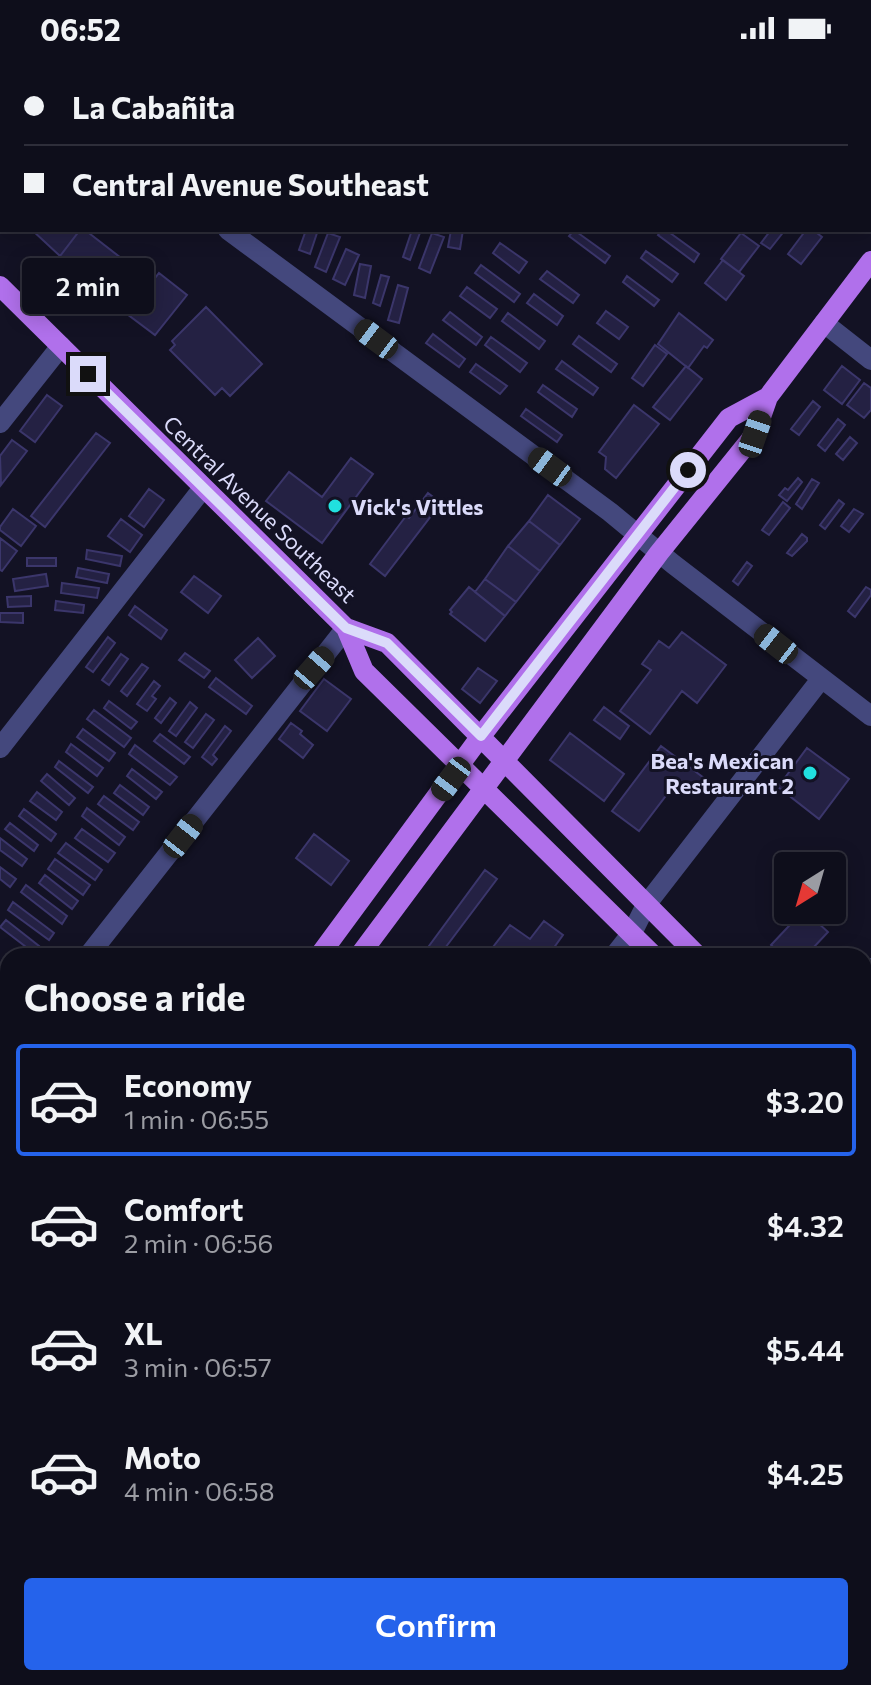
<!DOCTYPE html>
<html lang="en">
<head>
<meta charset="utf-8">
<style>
	body { margin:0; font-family:Commissioner,sans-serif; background:#171724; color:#f1f3f6; height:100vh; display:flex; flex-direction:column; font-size:30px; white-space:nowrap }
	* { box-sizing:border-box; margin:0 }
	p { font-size:26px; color:#9b9ca3 }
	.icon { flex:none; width:44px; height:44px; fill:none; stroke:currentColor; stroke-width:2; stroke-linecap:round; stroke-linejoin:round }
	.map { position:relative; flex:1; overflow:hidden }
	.drawer { position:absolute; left:0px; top:892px; width:872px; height:738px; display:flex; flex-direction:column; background:#0e0e1b; border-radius:24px 24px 0 0; box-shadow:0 4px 20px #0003,0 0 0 2px #2e2e3a }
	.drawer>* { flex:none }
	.banner { position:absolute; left:0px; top:0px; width:872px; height:176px; box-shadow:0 4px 20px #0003,0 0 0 2px #2e2e3a; display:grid; align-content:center; height:176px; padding:0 24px; background:#0e0e1b }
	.needle { width:52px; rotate:217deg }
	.controls { position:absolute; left:774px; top:796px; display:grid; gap:16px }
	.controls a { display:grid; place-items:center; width:72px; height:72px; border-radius:8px; background:#0e0e1b; box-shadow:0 4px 20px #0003,0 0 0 2px #2e2e3a; font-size:40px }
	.end { position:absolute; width:36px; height:36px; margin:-18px; border:10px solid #dbdbfa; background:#111; box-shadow:0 0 0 4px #111 }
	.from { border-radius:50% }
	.bubble { position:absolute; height:56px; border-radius:8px; background:#0e0e1b; box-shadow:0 4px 20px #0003,0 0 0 2px #2e2e3a; font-size:26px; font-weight:600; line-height:56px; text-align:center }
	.car { position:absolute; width:24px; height:48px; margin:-24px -12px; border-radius:10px; box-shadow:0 0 6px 2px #0007; background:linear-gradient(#222 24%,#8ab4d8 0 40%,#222 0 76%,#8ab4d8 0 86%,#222 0) }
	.banner b { display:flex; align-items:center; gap:28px; height:76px; font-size:30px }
	.banner b+b { border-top:2px solid #2e2e3a }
	.banner i { width:20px; height:20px; background:#f1f3f6 }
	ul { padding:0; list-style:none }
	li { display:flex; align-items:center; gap:24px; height:112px; margin:0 16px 12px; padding:0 8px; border:4px solid transparent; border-radius:8px }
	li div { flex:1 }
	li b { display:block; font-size:30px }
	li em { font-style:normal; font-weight:600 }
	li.active { border-color:#2563eb }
	li>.icon { width:72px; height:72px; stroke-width:1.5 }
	h2 { padding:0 24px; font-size:36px; line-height:96px }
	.cta { display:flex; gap:16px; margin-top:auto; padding:16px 24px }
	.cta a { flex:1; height:92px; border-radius:8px; background:#2563eb; color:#fff; font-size:32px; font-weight:600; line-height:92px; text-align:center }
	.status { display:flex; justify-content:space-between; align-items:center; height:56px; padding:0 40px; background:#0e0e1b; direction:ltr }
	.status svg { height:22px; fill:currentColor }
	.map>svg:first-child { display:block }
	.building { fill:#242143; stroke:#3b366b; stroke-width:2 }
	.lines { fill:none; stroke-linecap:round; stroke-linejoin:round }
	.minor { stroke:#44487d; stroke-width:20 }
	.major { stroke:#b070eb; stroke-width:20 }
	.route { stroke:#dbdbfa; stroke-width:10 }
	.poi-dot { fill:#21e0df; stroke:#131224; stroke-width:3 }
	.labels { text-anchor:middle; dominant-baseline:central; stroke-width:6; stroke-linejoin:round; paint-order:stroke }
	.poi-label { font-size:22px; font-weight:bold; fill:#dbdbfa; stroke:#131224; text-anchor:start }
	.street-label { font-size:22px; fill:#dbdbfa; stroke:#131224 }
</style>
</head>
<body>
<div class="status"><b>06:52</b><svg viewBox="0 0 49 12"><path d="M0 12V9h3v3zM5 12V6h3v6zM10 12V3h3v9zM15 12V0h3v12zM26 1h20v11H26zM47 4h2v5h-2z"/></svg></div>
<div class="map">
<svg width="871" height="1629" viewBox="0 0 871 1629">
	<rect width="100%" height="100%" fill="#131224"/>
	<path class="building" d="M32,174H80L60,200Z
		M80,174H85L152,226L127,258L57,204Z
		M306,174H318L310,198L299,194Z
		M412,174H421L410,204L403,201Z
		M451,174H463L460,193L448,191Z
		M574,174L610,200L605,207L569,180Z
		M662,174H666L699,198L694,206L658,179Z
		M771,174H785L770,193L761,187Z
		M806,174H813L822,181L801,208L788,198Z
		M328,177L340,181L326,216L315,211Z
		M432,177L444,181L430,217L419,212Z
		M741,177L759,190L739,216L721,203Z
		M500,187L527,206L519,217L493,197Z
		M346,193L359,199L345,229L333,223Z
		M646,195L678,218L672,226L641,202Z
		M723,204L744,220L726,244L705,227Z
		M360,208L371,210L365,242L354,239Z
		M481,209L520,238L514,246L475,217Z
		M547,215L579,239L573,247L540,223Z
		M159,217L187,239L155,279L127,258Z
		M381,219L389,221L380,250L373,247Z
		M627,220L659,244L654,250L623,226Z
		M398,229L408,232L399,267L388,264Z
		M467,231L497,253L490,262L460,240Z
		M534,238L563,260L557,269L527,247Z
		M206,251L262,308L230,340L222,332L215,339L170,294L175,289L172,285Z
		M606,255L628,271L619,283L597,267Z
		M450,256L482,281L476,289L443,264Z
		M508,257L545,285L539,293L502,265Z
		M679,257L713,284L707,292L704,290L688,312L658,288Z
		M433,278L465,303L459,311L426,287Z
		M579,280L617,308L611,316L573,288Z
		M491,281L527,307L520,316L485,289Z
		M655,289L667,298L643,330L632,322Z
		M562,305L598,332L593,339L556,313Z
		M476,308L507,330L500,338L470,316Z
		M686,310L702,323L670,364L653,351Z
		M842,310L860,324L842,348L824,334Z
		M864,327L871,332V354L864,362L847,349Z
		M543,329L577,353L572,361L538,336Z
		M47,339L62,350L35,386L20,375Z
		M813,345L820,351L799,379L791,373Z
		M634,349L659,368L616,422L605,413L606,401L599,396Z
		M526,353L562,379L557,386L521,360Z
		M838,363L845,369L825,395L818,389Z
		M96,377L110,387L45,471L31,460Z
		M850,381L857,387L843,404L836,398Z
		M12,384L27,395L1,429L0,400Z
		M351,402L373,418L322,487L266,445L289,416L322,441Z
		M798,422L802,426L787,445L779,439L785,432L788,434Z
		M812,423L819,427L802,453L796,448Z
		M149,433L164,444L144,471L129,460Z
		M428,437L441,447L385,520L370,508L406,460L409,462Z
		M548,439L580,463L560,489L529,465Z
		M839,444L844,448L825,473L820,469Z
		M783,446L790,452L769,479L762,474Z
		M13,453L36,470L21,490L0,474V471Z
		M854,453L863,458L849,476L841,470Z
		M121,463L142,479L130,496L108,480Z
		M529,465L560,489L540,515L508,490Z
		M802,478L807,482V485L792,500L787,497Z
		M0,482L17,495L2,515L0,514Z
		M508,490L540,515L516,546L485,523Z
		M87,494L122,500L120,510L86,503Z
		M27,502H56V510H27Z
		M747,506L752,510L738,529L733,525Z
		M78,512L109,518L107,527L76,521Z
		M46,518L48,530L15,535L13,523Z
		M194,520L221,540L208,557L181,536Z
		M485,523L516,546L505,560L475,536Z
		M62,527L99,532L97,542L61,537Z
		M469,531L505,560L485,585L450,558L452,556L450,554Z
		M866,531L871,534V539L855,561L848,555Z
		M31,540V550L8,551L7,541Z
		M56,545L84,549L83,557L55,554Z
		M135,550L167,574L161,583L129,559Z
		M0,557H23V567L0,566Z
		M682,576L726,609L697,647L682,635L650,678L620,655L651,614L642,608L659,585L669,592Z
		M108,581L115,587L93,616L86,611Z
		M258,582L275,600L252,622L235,604Z
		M185,597L210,615L204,622L179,604Z
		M121,598L128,603L109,629L102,624Z
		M142,608L148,612L127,640L121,635Z
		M478,612L497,625L480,647L462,633Z
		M216,622L252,650L246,658L209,631Z
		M324,623L351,643L327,675L300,655Z
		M154,625L160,630L152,640L156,643L147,655L137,648Z
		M170,642L176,647L161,667L155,662Z
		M109,645L137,666L131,673L104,652Z
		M190,646L197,652L176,680L169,675Z
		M604,651L629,670L620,683L594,664Z
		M94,654L131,682L124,691L87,663Z
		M206,658L214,664L193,692L185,686Z
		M291,667L302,675L300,678L313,689L303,702L279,683Z
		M225,670L231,675L213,699L217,703L212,709L202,701Z
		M83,673L115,697L109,705L77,681Z
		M570,677L624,718L604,745L550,704Z
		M160,678L190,701L184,708L154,685Z
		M71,688L103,712L97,720L66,696Z
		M135,689L177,721L170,729L129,698Z
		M661,690L704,722L694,736L678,724L639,775L612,755Z
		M807,692L849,723L819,763L778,731Z
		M59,705L93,731L88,737L55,711Z
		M132,713L162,736L156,743L127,720Z
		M47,718L75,742L69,749L41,725Z
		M120,729L149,751L143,759L114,737Z
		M37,736L62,756L56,764L30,745Z
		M104,740L139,766L133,774L98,748Z
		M87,752L125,781L119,789L82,760Z
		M24,753L56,778L51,785L19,760Z
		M10,767L38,789L34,795L5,773Z
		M82,773L115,797L108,806L75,782Z
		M314,778L349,805L331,829L296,802Z
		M0,782L27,803L22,810L0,794Z
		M66,787L102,814L95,824L58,797Z
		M55,803L90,829L83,839L48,813Z
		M0,811L16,823L10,831L0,823Z
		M485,814L497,823L439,900H434L426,894Z
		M45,819L78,845L72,853L39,827Z
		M26,829L67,860L62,868L21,836Z
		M13,846L54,877L49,884L8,854Z
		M804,854L828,876L813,892L822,900H783L771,889Z
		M6,864L39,890L34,897L0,871Z
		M544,865L563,879L553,893L558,896L555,900H486L510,869L530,883Z
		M864,1129L871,1136V1188L864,1182Z
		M871,1395V1428L864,1423V1404Z
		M383,1622H410L419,1629H392Z
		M530,1622H562L557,1629H539Z
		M648,1622H674L669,1629H643Z
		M797,1622H835L830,1629H806Z"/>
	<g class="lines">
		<path class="minor" d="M0,6L2,7
			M228,174L610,456L673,508L871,660
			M824,267L871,304
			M0,367L61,290
			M0,692L203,432
			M88,900L346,572
			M614,900L632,877L646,849L821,623
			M864,921L871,912
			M0,1011L8,1001
			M0,1067L8,1073
			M864,1285L871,1276
			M712,1622L721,1629
			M49,1629L54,1622
			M323,1629L329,1622
			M598,1629L604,1622"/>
		<path class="major" d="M0,230L346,572L387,587L698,900
			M346,572L364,615L654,900
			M319,900L481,680L729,362L768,341
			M359,900L659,497L755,378L768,341L871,205
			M864,1063L871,1070
			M864,1107L871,1114
			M0,1310L8,1300
			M0,1363L8,1353"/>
	</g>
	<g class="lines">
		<path class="route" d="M88,318L346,572L387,587L481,680L688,414"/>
	</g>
	<g class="poi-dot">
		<circle cx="335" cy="450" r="8"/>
		<circle cx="810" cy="717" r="8"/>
	</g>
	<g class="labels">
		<g class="poi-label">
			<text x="351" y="450">Vick's Vittles</text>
			<text x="794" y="704" text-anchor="end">Bea's Mexican<tspan x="794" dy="25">Restaurant 2</tspan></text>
		</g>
		<g class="street-label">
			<text transform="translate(260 453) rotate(44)">Central Avenue Southeast</text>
		</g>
	</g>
</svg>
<div class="controls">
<a><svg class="needle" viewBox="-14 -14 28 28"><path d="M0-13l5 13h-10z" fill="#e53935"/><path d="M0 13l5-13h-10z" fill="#9b9ca3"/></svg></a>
</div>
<i class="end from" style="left:688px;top:414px"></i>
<i class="end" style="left:88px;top:318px"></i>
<div class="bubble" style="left:22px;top:202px;width:132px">2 min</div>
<i class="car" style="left:376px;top:283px;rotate:307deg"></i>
<i class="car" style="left:755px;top:378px;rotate:19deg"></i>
<i class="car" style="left:550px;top:411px;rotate:306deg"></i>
<i class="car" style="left:776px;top:588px;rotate:308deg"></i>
<i class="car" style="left:314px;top:612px;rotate:41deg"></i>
<i class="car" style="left:451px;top:723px;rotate:217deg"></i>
<i class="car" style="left:183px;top:780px;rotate:38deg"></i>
<div class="banner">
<b><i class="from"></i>La Cabañita</b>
<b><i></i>Central Avenue Southeast</b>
</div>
<section class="drawer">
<h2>Choose a ride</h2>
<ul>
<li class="active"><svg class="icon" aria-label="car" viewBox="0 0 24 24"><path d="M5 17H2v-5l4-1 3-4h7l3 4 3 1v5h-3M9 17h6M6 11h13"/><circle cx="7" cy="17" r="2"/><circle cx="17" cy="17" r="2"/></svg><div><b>Economy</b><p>1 min · 06:55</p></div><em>$3.20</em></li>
<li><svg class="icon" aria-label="car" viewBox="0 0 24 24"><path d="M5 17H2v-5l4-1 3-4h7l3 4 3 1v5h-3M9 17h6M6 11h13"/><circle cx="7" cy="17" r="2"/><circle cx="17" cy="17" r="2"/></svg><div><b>Comfort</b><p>2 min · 06:56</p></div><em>$4.32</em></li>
<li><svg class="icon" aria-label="car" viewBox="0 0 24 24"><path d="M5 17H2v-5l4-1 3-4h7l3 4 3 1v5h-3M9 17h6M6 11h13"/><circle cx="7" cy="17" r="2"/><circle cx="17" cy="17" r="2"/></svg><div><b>XL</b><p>3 min · 06:57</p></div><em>$5.44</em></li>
<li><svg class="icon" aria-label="car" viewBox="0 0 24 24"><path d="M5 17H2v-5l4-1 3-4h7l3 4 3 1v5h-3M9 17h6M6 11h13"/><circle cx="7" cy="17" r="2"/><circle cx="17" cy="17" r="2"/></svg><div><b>Moto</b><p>4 min · 06:58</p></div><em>$4.25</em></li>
</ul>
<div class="cta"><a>Confirm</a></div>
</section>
</div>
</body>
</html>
